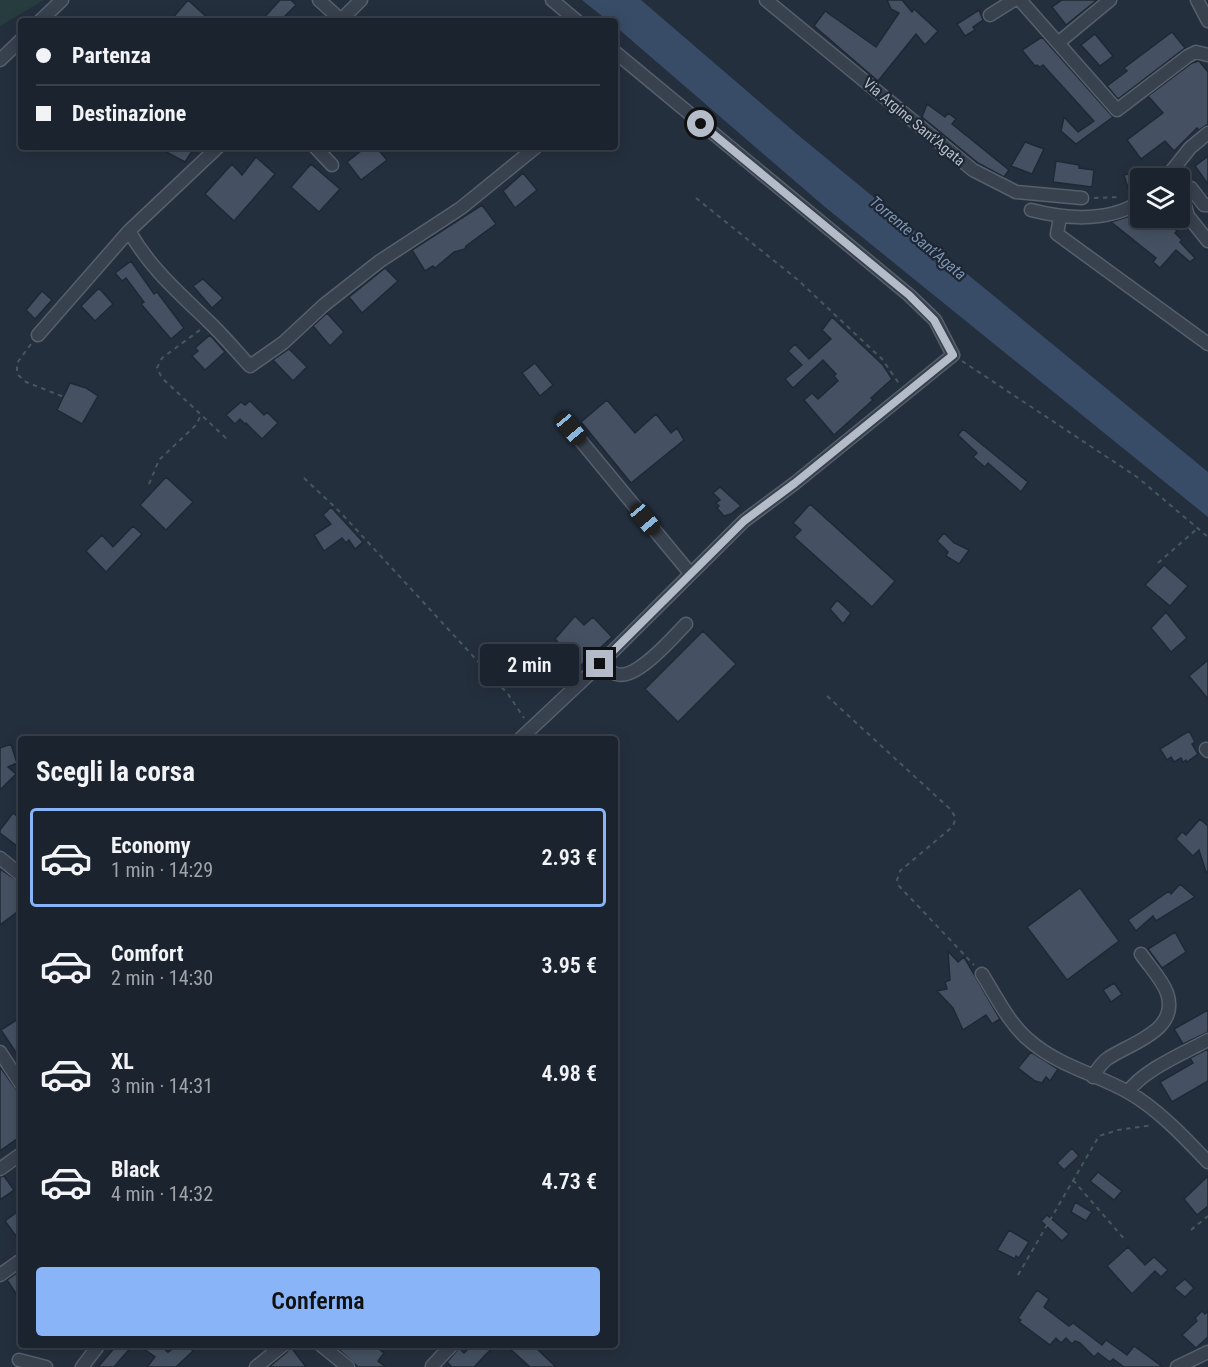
<!DOCTYPE html>
<html lang="it">
<head>
<meta charset="utf-8">
<style>
	body { margin:0; font-family:"Roboto Condensed",sans-serif; background:#242b36; color:#f1f3f6; height:100vh; display:flex; flex-direction:column; font-size:22px; white-space:nowrap }
	* { box-sizing:border-box; margin:0 }
	p { font-size:20px; color:#a0a4aa }
	.icon { flex:none; width:33px; height:33px; fill:none; stroke:currentColor; stroke-width:2; stroke-linecap:round; stroke-linejoin:round }
	.map { position:relative; flex:1; overflow:hidden }
	.drawer { position:absolute; left:18px; top:736px; width:600px; height:612px; display:flex; flex-direction:column; background:#1b232e; border-radius:6px; box-shadow:0 3px 15px #0003,0 0 0 2px #39404a }
	.drawer>* { flex:none }
	.banner { position:absolute; left:18px; top:18px; width:600px; height:132px; border-radius:6px; box-shadow:0 3px 15px #0003,0 0 0 2px #39404a; display:grid; align-content:center; height:132px; padding:0 18px; background:#1b232e }
	.fabs { position:absolute; left:1130px; top:168px; display:grid; gap:12px }
	.fabs a { display:grid; place-items:center; width:60px; height:60px; border-radius:6px; background:#1b232e; box-shadow:0 3px 15px #0003,0 0 0 2px #39404a; font-size:30px }
	.end { position:absolute; width:27px; height:27px; margin:-14px; border:8px solid #b4bcc9; background:#111; box-shadow:0 0 0 3px #111 }
	.from { border-radius:50% }
	.bubble { position:absolute; height:42px; border-radius:6px; background:#1b232e; box-shadow:0 3px 15px #0003,0 0 0 2px #39404a; font-size:20px; font-weight:600; line-height:42px; text-align:center }
	.car { position:absolute; width:18px; height:36px; margin:-18px -9px; border-radius:8px; box-shadow:0 0 4px 2px #0007; background:linear-gradient(#222 24%,#8ab4d8 0 40%,#222 0 76%,#8ab4d8 0 86%,#222 0) }
	.banner b { display:flex; align-items:center; gap:21px; height:57px; font-size:22px }
	.banner b+b { border-top:2px solid #39404a }
	.banner i { width:15px; height:15px; background:#f1f3f6 }
	ul { padding:0; list-style:none }
	li { display:flex; align-items:center; gap:18px; height:99px; margin:0 12px 9px; padding:0 6px; border:3px solid transparent; border-radius:6px }
	li div { flex:1 }
	li b { display:block; font-size:22px }
	li em { font-style:normal; font-weight:600 }
	li.selected { border-color:#8ab4f8 }
	li>.icon { width:54px; height:54px; stroke-width:1.5 }
	h2 { padding:0 18px; font-size:27px; line-height:72px }
	.cta { display:flex; gap:12px; margin-top:auto; padding:12px 18px }
	.cta a { flex:1; height:69px; border-radius:6px; background:#8ab4f8; color:#111; font-size:24px; font-weight:600; line-height:69px; text-align:center }
	.map>svg:first-child { display:block }
	.green { fill:#263c3f }
	.water { fill:#394c67 }
	.building { fill:#455162; stroke:#1f2835; stroke-width:1.5 }
	.lines { fill:none; stroke-linecap:round; stroke-linejoin:round }
	.minor-casing { stroke:#565f6c; stroke-width:15 }
	.path { stroke:#44595c; stroke-width:2; stroke-dasharray:4.5 4.5; stroke-linecap:butt }
	.minor { stroke:#38414e; stroke-width:12 }
	.route { stroke:#b4bcc9; stroke-width:8 }
	.labels { text-anchor:middle; dominant-baseline:central; stroke-width:4.5; stroke-linejoin:round; paint-order:stroke }
	.street-label { font-size:15px; fill:#b4bcc9; stroke:#1d2633 }
	.water-label { font-size:16px; font-style:italic; fill:#7c92b1; stroke:#1d2633 }
</style>
</head>
<body>
<div class="map">
<svg width="1208" height="1367" viewBox="0 0 1208 1367">
	<rect width="100%" height="100%" fill="#242f3e"/>
	<path class="green" d="M0,0H44L0,26Z"/>
	<path class="water" d="M582,0H641L798,135L1208,472V517L825,207L615,26V21H608Z"/>
	<path class="building" d="M188,0L211,21H170Z
		M280,0H291L296,5L280,21H261Z
		M887,0H902L912,12L914,9L938,31L925,45L916,34L878,81L814,26L825,11L876,47L899,13L891,9Z
		M1062,0H1097L1066,25L1052,7Z
		M979,10L983,20L973,27L975,30L965,36L957,24Z
		M1172,32L1185,48L1118,99L1107,86L1127,71L1124,68Z
		M1095,34L1113,56L1100,66L1081,45Z
		M1042,37L1113,117L1076,144L1061,131L1064,117L1078,132L1094,121L1043,65L1040,67L1037,65L1035,66L1022,50Z
		M1199,61L1208,72V124L1199,130L1197,128L1174,151L1165,141L1141,159L1127,140L1163,113L1148,96L1192,63Z
		M927,104L945,117L948,113L956,119L952,124L1009,170L1004,177L978,163L922,117Z
		M1025,142L1044,149L1032,174L1011,166Z
		M157,147H195L185,162Z
		M366,147H376L387,160L361,180L347,162Z
		M1208,156V184L1195,166Z
		M256,157L275,174L234,221L205,194L232,164L242,175Z
		M1056,161L1079,165V168L1094,170L1092,187L1053,182Z
		M311,164L340,189L319,212L291,187Z
		M1165,167L1158,178H1140V185L1128,188L1124,175Z
		M523,173L537,190L515,208L503,191Z
		M482,205L496,224L466,246L465,249L454,252L435,268L433,266L425,271L412,250Z
		M1133,215L1135,218H1162L1177,231L1175,233L1182,240L1180,242L1195,258L1190,262L1176,250L1160,268L1153,262L1156,258L1111,222Z
		M131,261L154,294L157,292L184,328L171,339L141,304L144,302L126,278L122,281L115,273Z
		M385,268L398,281L362,313L349,297Z
		M203,279L223,298L212,308L193,286Z
		M99,288L113,304L95,321L81,306Z
		M42,291L52,300L35,319L26,310Z
		M327,313L344,332L330,346L313,326Z
		M832,317L883,365L892,379L871,398L873,400L834,435L804,400L812,393L818,399L838,381L834,376L836,374L823,360L793,388L785,379L802,365L788,351L795,344L809,359L831,339L822,330Z
		M210,335L225,352L205,370L192,356L198,351L195,348Z
		M289,349L307,367L293,381L273,360Z
		M535,363L553,385L540,396L522,373Z
		M70,383L86,388L98,396L82,424L57,410Z
		M607,400L635,433L656,414L671,433L677,428L684,440L631,483L581,422Z
		M250,401L264,415L267,412L278,423L262,439L246,423L245,424L240,419L235,424L226,415L241,402L245,405Z
		M963,429L1028,482L1021,492L988,463L985,467L973,457L977,453L958,435Z
		M166,477L193,502L166,530L140,505Z
		M720,487L741,506L731,514L724,516L717,508L719,506L716,503L720,500L713,493Z
		M810,504L895,581L872,607L794,537L801,530L793,523Z
		M331,507L363,542L355,549L349,540L346,543L342,538L324,551L314,535L331,524L323,515Z
		M133,526L142,534L106,572L86,551L102,535L113,547Z
		M944,533L954,543L969,550L959,564L946,556L948,552L937,541Z
		M1164,565L1188,586L1170,606L1145,585Z
		M837,600L851,613L843,624L830,609Z
		M1166,612L1187,638L1171,652L1151,628Z
		M575,616L584,625L593,617L612,637L575,671L560,657L563,655L560,652L564,649L555,639Z
		M703,631L736,664L678,722L645,689Z
		M1208,660V699L1189,676Z
		M1189,731L1195,742L1192,744L1198,754L1187,762L1186,760L1183,762L1181,758L1174,762L1171,757L1167,760L1160,749Z
		M11,744L17,763L8,767L16,774L0,790V748Z
		M13,813L21,819V849L0,833V830Z
		M1200,819L1208,826V872H1206L1199,850L1193,856L1176,839L1182,832L1186,835Z
		M0,869L21,883V909L0,925Z
		M1180,884L1195,897L1156,921L1153,916L1136,931L1128,920L1169,891L1171,894Z
		M1080,888L1119,941L1067,980L1027,927Z
		M1175,932L1186,952L1162,968L1148,949Z
		M948,951L958,962L964,957L1000,1019L992,1024L986,1015L963,1030L953,1008L937,991L947,989L945,982L950,980Z
		M1114,983L1122,994L1111,1002L1103,990Z
		M1208,1010V1032L1183,1044L1174,1029Z
		M21,1017V1060L1,1030Z
		M1208,1049V1081L1172,1102L1160,1082L1193,1063L1190,1058Z
		M1031,1052L1058,1069L1050,1081L1046,1077L1042,1083L1035,1081L1018,1068Z
		M0,1067L21,1096V1136L0,1151Z
		M1072,1148L1079,1156L1064,1170L1057,1163Z
		M1098,1172L1122,1191L1114,1200L1090,1181Z
		M4,1176L14,1190L0,1200V1177Z
		M1208,1176V1206L1197,1215L1184,1199Z
		M1075,1202L1092,1212L1086,1221L1071,1212Z
		M21,1209V1243L5,1221Z
		M1047,1215L1069,1234L1062,1241L1041,1221Z
		M1009,1230L1029,1242L1019,1258L1016,1256L1015,1259L997,1250Z
		M1128,1247L1145,1265L1154,1257L1168,1270L1161,1277L1155,1271L1132,1294L1107,1266Z
		M21,1270V1301L7,1280Z
		M1185,1279L1194,1288L1185,1297L1174,1288Z
		M1037,1290L1049,1299L1044,1307L1069,1326L1073,1323L1102,1345L1106,1340L1127,1355L1134,1346L1163,1367H1124L1113,1359L1110,1362L1098,1353L1094,1357L1080,1343L1075,1341L1072,1344L1066,1338L1061,1343L1056,1338L1050,1345L1019,1322L1021,1320L1018,1318Z
		M1202,1311L1205,1314L1208,1311V1337L1196,1348L1182,1335L1197,1321L1195,1318Z
		M116,1346H132L114,1367H98Z
		M140,1346H160L168,1352L177,1346H187L193,1351L176,1367H147L155,1357Z
		M290,1346L306,1367H269L287,1352Z
		M335,1346H375L384,1353L378,1361L386,1367H358Z
		M471,1346H494L474,1367H452L447,1362L459,1348L464,1353Z
		M507,1346H534L556,1367H530Z"/>
	<g class="lines">
		<g class="minor-casing">
			<path id="minor" d="M319,0L341,20
				M552,0L577,21
				M766,0L973,170L1016,192L1082,198
				M1020,0L1117,110L1188,56L1196,52L1208,55
				M1197,0L1208,21
				M990,15L1014,0
				M40,21L62,0
				M340,21L361,0
				M1058,43L1110,0
				M0,60L21,40
				M315,147L332,165
				M1166,178L1190,148L1208,133
				M1179,186L1188,216L1208,241
				M1191,188L1204,205H1208
				M1031,210C1066,219 1108,222 1140,202
				M1060,217L1057,234L1208,344
				M129,231C150,268 178,292 208,321C223,335 236,351 250,366L283,343L324,305L380,261L461,208L536,147
				M38,335L129,231L218,147
				M571,429L690,573
				M600,664C605,667 610,672 616,674C636,681 672,638 686,624
				M519,740L600,664L744,521L795,483L953,355L935,320L909,295L615,52
				M1206,749L1208,751
				M0,858L21,875
				M982,974C996,996 1009,1024 1030,1041C1059,1066 1096,1074 1128,1092C1158,1109 1184,1137 1208,1162
				M0,1052L21,1084
				M1093,1077C1097,1070 1100,1064 1107,1059C1130,1043 1180,1031 1167,993C1162,979 1149,966 1141,954
				M1128,1092C1143,1070 1184,1053 1208,1040
				M0,1169L21,1154
				M0,1275L21,1260
				M322,1346L348,1367
				M19,1360L46,1367
				M432,1366L451,1346
				M82,1367L98,1346
				M256,1367L282,1346
				M1177,1367L1208,1352"/>
		</g>
		<path class="path" d="M696,198L798,280L882,359L900,385
			M1094,198L1121,197
			M200,330L162,358L157,368L162,378L228,440
			M31,344L17,363V374L26,382L74,401
			M962,361L1137,477L1208,537
			M304,478L341,513L508,694L524,718
			M149,484L159,460L196,425L201,415
			M1158,563L1198,528
			M827,696L949,808C956,816 957,820 951,828L900,871L897,880L899,886L974,965
			M1073,1180L1126,1241
			M1191,1230L1208,1216
			M1018,1275L1099,1136L1118,1130L1153,1125"/>
		<use href="#minor" class="minor"/>
	</g>
	<g class="lines">
		<path class="route" d="M600,664L744,521L795,483L953,355L934,320L909,295L701,124"/>
	</g>
	<g class="labels">
		<g class="street-label">
			<text transform="translate(914 122) rotate(40)">Via Argine Sant'Agata</text>
		</g>
		<g class="water-label">
			<text transform="translate(918 238) rotate(40)">Torrente Sant'Agata</text>
		</g>
	</g>
</svg>
<div class="fabs">
<a><svg class="icon" aria-label="layers" viewBox="0 0 24 24"><path d="M12 4l9 5-9 5-9-5zM3 14l9 5 9-5"/></svg></a>
</div>
<i class="end from" style="left:701px;top:124px"></i>
<i class="end" style="left:600px;top:664px"></i>
<div class="bubble" style="left:480px;top:644px;width:99px">2 min</div>
<i class="car" style="left:571px;top:429px;rotate:140deg"></i>
<i class="car" style="left:645px;top:519px;rotate:140deg"></i>
<div class="banner">
<b><i class="from"></i>Partenza</b>
<b><i></i>Destinazione</b>
</div>
<section class="drawer">
<h2>Scegli la corsa</h2>
<ul>
<li class="selected"><svg class="icon" aria-label="car" viewBox="0 0 24 24"><path d="M5 17H2v-5l4-1 3-4h7l3 4 3 1v5h-3M9 17h6M6 11h13"/><circle cx="7" cy="17" r="2"/><circle cx="17" cy="17" r="2"/></svg><div><b>Economy</b><p>1 min · 14:29</p></div><em>2.93 €</em></li>
<li><svg class="icon" aria-label="car" viewBox="0 0 24 24"><path d="M5 17H2v-5l4-1 3-4h7l3 4 3 1v5h-3M9 17h6M6 11h13"/><circle cx="7" cy="17" r="2"/><circle cx="17" cy="17" r="2"/></svg><div><b>Comfort</b><p>2 min · 14:30</p></div><em>3.95 €</em></li>
<li><svg class="icon" aria-label="car" viewBox="0 0 24 24"><path d="M5 17H2v-5l4-1 3-4h7l3 4 3 1v5h-3M9 17h6M6 11h13"/><circle cx="7" cy="17" r="2"/><circle cx="17" cy="17" r="2"/></svg><div><b>XL</b><p>3 min · 14:31</p></div><em>4.98 €</em></li>
<li><svg class="icon" aria-label="car" viewBox="0 0 24 24"><path d="M5 17H2v-5l4-1 3-4h7l3 4 3 1v5h-3M9 17h6M6 11h13"/><circle cx="7" cy="17" r="2"/><circle cx="17" cy="17" r="2"/></svg><div><b>Black</b><p>4 min · 14:32</p></div><em>4.73 €</em></li>
</ul>
<div class="cta"><a>Conferma</a></div>
</section>
</div>
</body>
</html>
